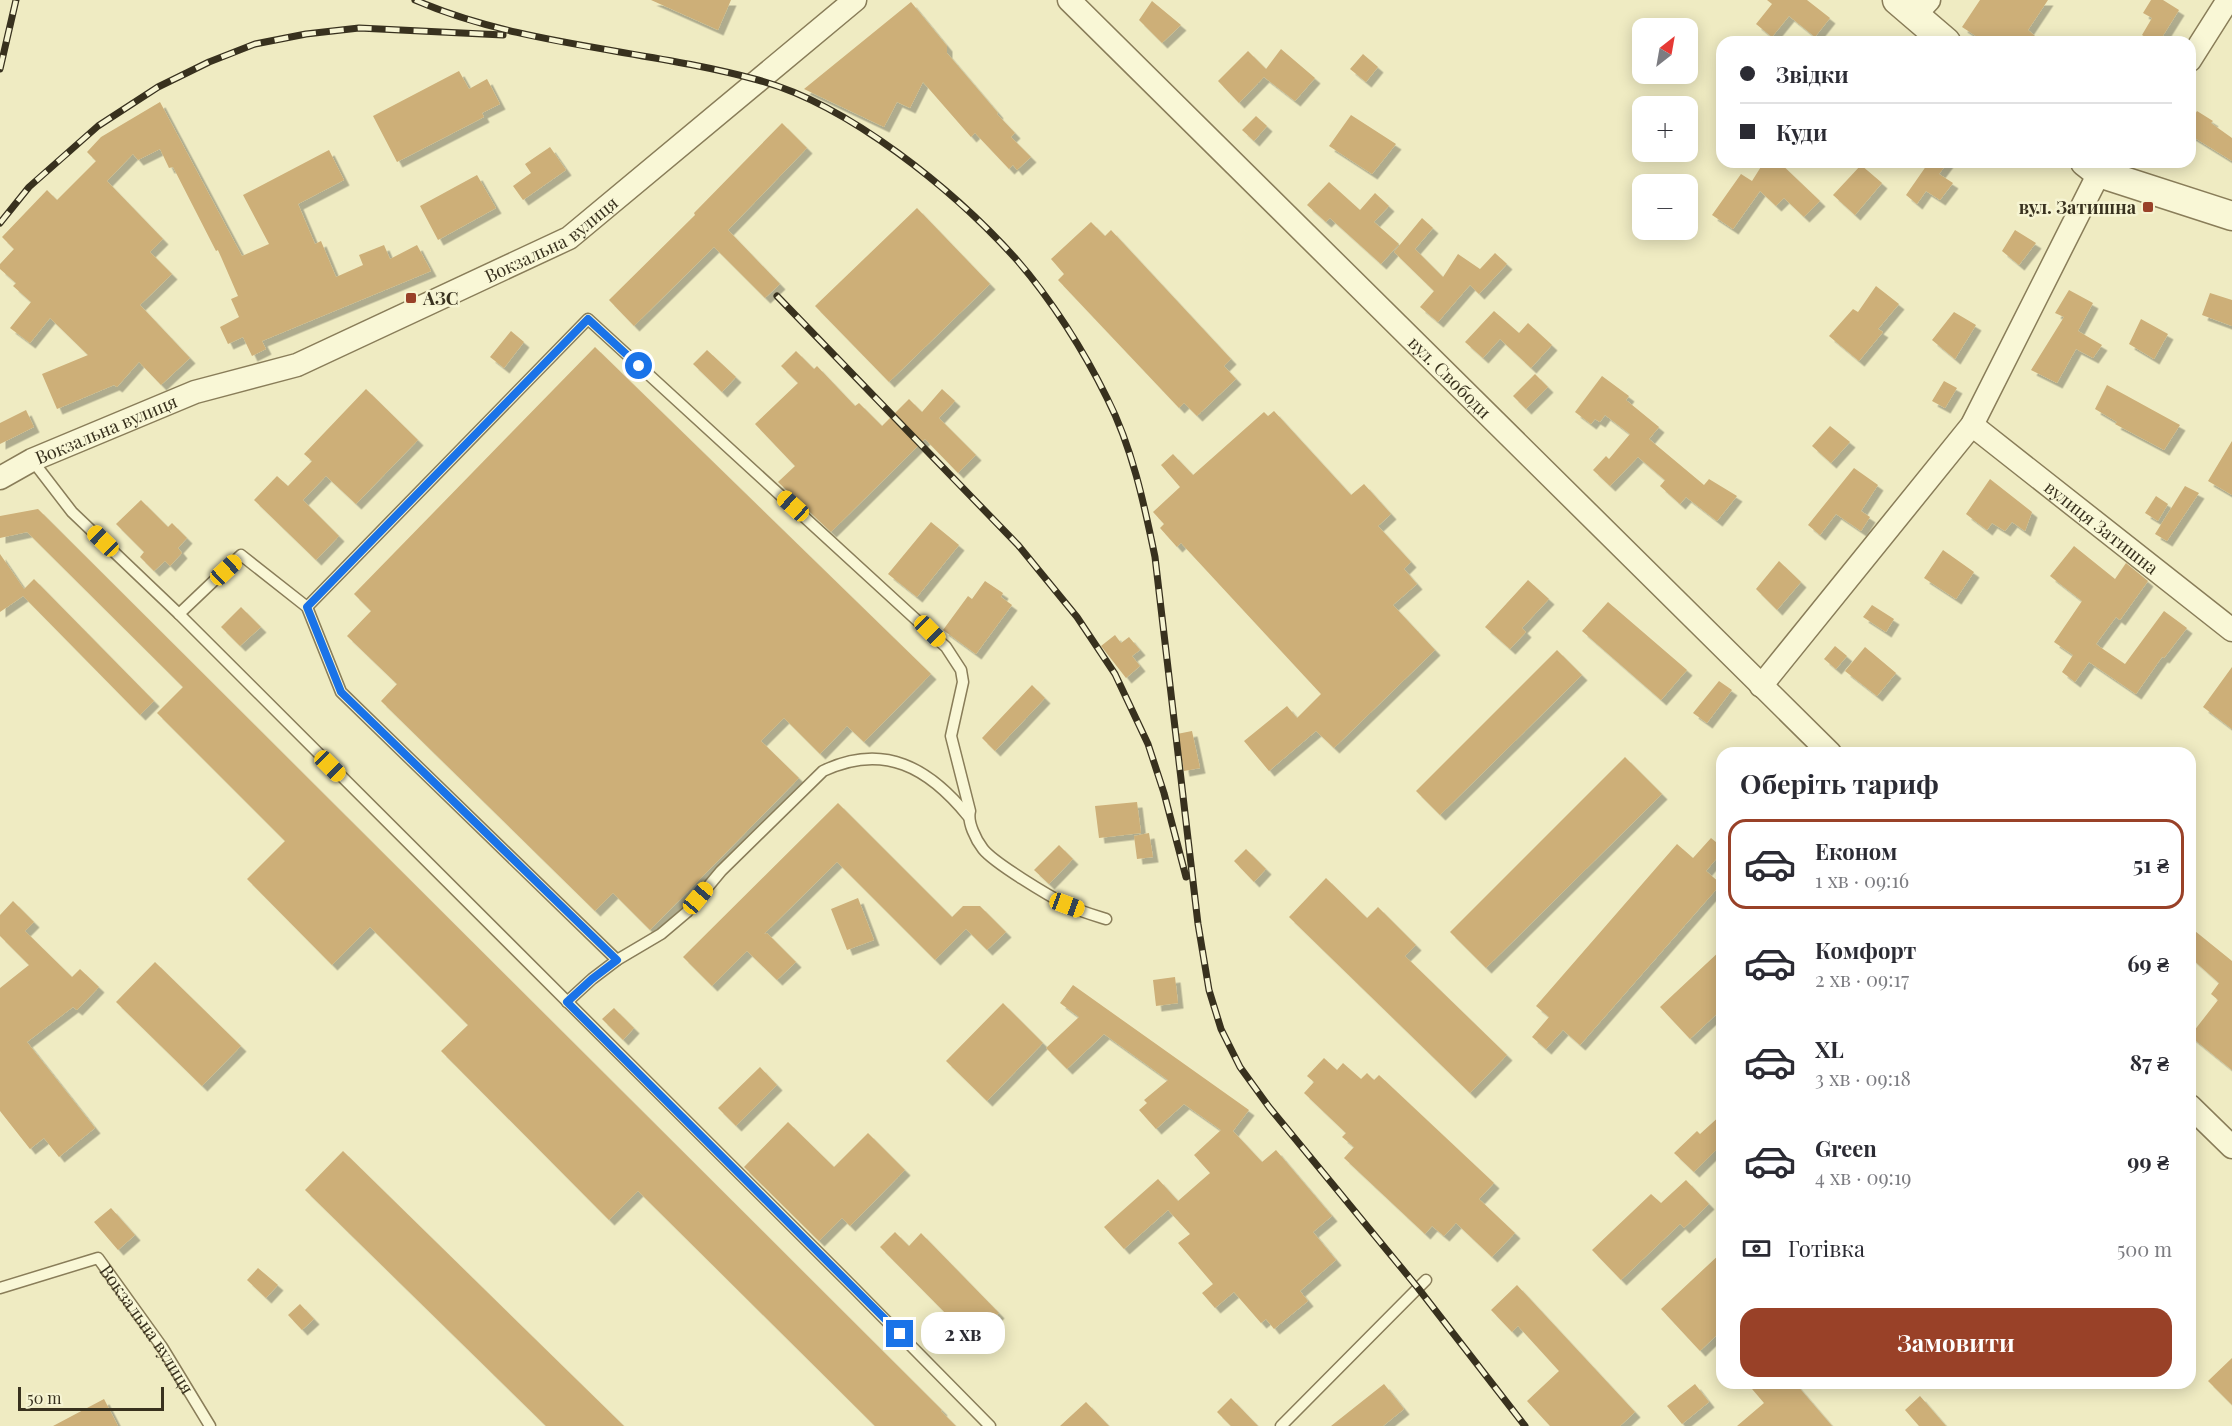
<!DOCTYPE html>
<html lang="uk">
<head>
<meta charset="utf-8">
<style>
	body { margin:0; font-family:"Playfair Display",serif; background:#f7f7f7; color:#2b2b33; height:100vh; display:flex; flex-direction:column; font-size:22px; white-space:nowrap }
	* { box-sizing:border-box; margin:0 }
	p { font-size:20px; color:#7c7c81 }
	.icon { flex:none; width:33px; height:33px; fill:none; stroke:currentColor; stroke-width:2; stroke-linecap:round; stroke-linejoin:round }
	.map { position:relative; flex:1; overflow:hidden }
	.sheet { position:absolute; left:1716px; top:747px; width:480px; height:642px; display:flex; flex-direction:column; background:#fff; border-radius:18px; box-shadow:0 3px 15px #0003 }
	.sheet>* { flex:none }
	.top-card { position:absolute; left:1716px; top:36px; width:480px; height:132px; border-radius:18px; box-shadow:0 3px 15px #0003; display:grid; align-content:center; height:132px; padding:0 24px; background:#fff }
	.needle { width:39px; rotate:31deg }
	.buttons { position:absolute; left:1632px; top:18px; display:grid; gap:12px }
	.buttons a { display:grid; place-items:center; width:66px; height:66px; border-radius:12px; background:#fff; box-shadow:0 3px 15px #0003; font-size:30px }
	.scale { position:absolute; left:18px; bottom:15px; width:146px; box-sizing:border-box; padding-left:6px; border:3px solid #38311e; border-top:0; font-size:16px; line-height:21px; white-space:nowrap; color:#38311e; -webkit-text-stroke:4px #f6f4d2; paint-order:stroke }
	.end { position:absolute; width:27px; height:27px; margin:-14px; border:8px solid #1a73e8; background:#fff; box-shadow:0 0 0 3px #fff }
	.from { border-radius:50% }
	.bubble { position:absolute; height:42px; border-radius:18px; background:#fff; box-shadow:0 3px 15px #0003; font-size:20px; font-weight:700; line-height:42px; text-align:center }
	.car { position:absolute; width:18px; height:36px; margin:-18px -9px; border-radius:8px; box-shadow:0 0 4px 2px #0007; background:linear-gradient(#f5c518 24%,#345 0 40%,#f5c518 0 76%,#345 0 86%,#f5c518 0) }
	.top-card b { display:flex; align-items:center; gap:21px; height:57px; font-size:22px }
	.top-card b+b { border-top:2px solid #e1e1e2 }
	.top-card i { width:15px; height:15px; background:#2b2b33 }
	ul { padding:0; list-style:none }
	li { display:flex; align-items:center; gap:18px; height:90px; margin:0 12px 9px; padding:0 12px; border:3px solid transparent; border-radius:18px }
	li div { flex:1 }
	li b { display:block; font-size:22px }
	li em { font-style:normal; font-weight:700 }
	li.current { border-color:#994128 }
	li>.icon { width:54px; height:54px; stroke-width:1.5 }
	h2 { padding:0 24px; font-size:27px; line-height:72px }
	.pay { display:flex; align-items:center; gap:15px; height:66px; padding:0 24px; font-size:22px }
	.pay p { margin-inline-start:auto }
	.button { display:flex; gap:12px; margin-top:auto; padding:12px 24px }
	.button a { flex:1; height:69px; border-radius:18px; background:#994128; color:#fff; font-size:24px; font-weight:700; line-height:69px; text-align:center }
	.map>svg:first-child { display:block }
	.building { fill:#cdaf78; filter:url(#shadow) }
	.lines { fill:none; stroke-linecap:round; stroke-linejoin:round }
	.service-casing { stroke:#897d59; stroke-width:13 }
	.minor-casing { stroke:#897d59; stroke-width:25 }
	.tertiary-casing { stroke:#897d59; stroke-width:31 }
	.service { stroke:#f9f7d6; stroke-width:10 }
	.minor { stroke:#f9f7d6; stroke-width:22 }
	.tertiary { stroke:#f9f7d6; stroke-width:28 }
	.rail-casing { stroke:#38311e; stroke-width:7 }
	.rail { stroke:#f6f4d2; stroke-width:4.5; stroke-dasharray:14; stroke-linecap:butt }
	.route { stroke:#1a73e8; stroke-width:8 }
	.poi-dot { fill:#994128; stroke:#f6f4d2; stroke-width:2 }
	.labels { text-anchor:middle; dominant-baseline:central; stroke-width:5; stroke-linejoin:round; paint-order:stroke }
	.poi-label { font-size:18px; font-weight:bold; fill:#38311e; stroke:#f6f4d2; text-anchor:end }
	.street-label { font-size:18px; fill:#38311e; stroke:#f6f4d2 }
</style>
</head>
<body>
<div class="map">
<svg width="2232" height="1426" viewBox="0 0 2232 1426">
	<defs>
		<filter id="shadow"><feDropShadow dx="5.5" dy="5.5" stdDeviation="0" flood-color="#0004"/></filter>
	</defs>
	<rect width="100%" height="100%" fill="#efebc2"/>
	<path class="building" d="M651,0H731L718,30Z
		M1767,0H1807L1830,18L1815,37L1789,16L1772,37L1756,24L1772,4Z
		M1980,0H2048L2028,30L2042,42H1985L1962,27Z
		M2151,0H2163L2179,10L2159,42H2153L2142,35L2152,18L2143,13Z
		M1152,1L1181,25L1162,43L1139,20Z
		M911,2L947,46V53L998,113L997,114L1015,133L1011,137L1031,157L1017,170L1013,165L1009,169L975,133L971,137L923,82L910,108L897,102L884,127L804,89Z
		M1281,49L1315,78L1295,101L1264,77L1239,103L1218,81L1248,51L1266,69Z
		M1363,54L1378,67L1366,82L1350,69Z
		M459,71L469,89L487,79L500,104L482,113L484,117L397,162L373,116Z
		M160,102L242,256L269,244L243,195L329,150L344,180L298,204L315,244L321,241L336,277L363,265L359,255L384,245L390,259L417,245L431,271L262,341L266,349L252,356L243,337L228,344L220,327L239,317L231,299L238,296L218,250L216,251L173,167L169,168L160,149L138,160L133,154L107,181L163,239L150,252L172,274L140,305L190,358L161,385L139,362L117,387L114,385L57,409L42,374L88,355L50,318L30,343L10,328L31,302L13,286L16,283L0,269V264L14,249L2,237L47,190L57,200L96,161L87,152L101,137Z
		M2197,111L2213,121L2211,123L2232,138V161L2190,135V122Z
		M1351,115L1396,144L1372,174L1329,146Z
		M1256,116L1267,126L1254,141L1242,130Z
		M782,123L807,148L728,230L780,284L765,298L714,247L634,326L609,300L695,215L694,213Z
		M550,147L566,170L523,200L513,186L531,173L525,164Z
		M1764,162H1779L1820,201L1804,217L1784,198L1776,206L1760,191L1733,229L1712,215L1741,174L1752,181Z
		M1929,162H1948L1939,174L1953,183L1940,200L1926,191L1917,204L1906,195Z
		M1861,165L1882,183L1855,215L1833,195Z
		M477,175L496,208L438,240L420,206Z
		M1329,182L1360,210L1375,193L1389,206L1374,222L1399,244L1381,264L1330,218L1326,222L1307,205Z
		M917,208L990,284L889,382L815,306Z
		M1422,218L1433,228L1415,249L1443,277L1458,254L1480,269L1495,253L1507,264L1479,294L1470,285L1438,322L1420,307L1434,291L1394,252Z
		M1091,222L1105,236L1111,230L1231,359L1224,366L1236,379L1197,416L1184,403L1179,408L1058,280L1064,274L1051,259Z
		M2015,230L2036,243L2019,265L2002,251Z
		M1876,286L1899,304L1878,329L1883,332L1859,361L1829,336L1853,309L1858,312Z
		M2069,290L2093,303L2078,331L2102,345L2093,358L2076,349L2057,383L2031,370L2064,317L2055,313Z
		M2210,293L2232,300V326L2202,315Z
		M1494,311L1519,333L1528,323L1552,345L1531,368L1500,339L1483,358L1465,342Z
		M1954,312L1976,325L1955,359L1932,340Z
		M2141,319L2168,334L2154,359L2129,344Z
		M511,331L524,342L504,368L490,357Z
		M595,347L931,674L864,742L847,726L820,754L784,718L761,741L799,778L650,930L613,893L595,911L381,701L397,684L347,636L371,611L354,594Z
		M707,350L736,377L722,392L693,364Z
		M796,351L814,369L817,366L855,406L859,403L882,426L909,399L922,412L942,389L955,401L939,418L976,455L958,473L925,439L831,532L778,482L795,466L755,424L798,383L781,366Z
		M1535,374L1548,387L1526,409L1513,396Z
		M1602,376L1629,396L1626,400L1659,427L1649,439L1704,485L1709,479L1737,496L1717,521L1686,497L1680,504L1660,486L1665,480L1638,457L1610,486L1593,470L1606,456L1609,459L1630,434L1605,415L1600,422L1595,419L1591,424L1575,412Z
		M1944,381L1957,388L1945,408L1932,401Z
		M2107,385L2180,425L2164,450L2115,424L2117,422L2095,409Z
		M366,389L418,440L356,504L326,476L303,500L339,536L316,560L254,500L277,476L288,486L312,461L304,454Z
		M26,410L34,427L0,444V423Z
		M1274,411L1351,495L1364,484L1391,514L1378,526L1411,562L1404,569L1417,584L1393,605L1435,650L1334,748L1316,731L1269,771L1244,741L1287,706L1297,718L1321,694L1181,543L1177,547L1160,528L1164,524L1153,512L1180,487L1161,465L1173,454L1193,475L1264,412L1268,416Z
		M1830,426L1850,442L1831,463L1812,446Z
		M2232,441V495L2208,481Z
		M1854,468L1878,485L1861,511L1870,517L1861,531L1836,514L1820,535L1808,525Z
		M1990,479L2032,512L2025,531L2012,522L2005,531L1992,523L1987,530L1966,514Z
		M2185,486L2199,493L2167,541L2155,534Z
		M2156,496L2168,504L2158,521L2145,513Z
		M141,500L168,527L172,523L187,538L178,548L182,553L170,566L165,561L154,571L140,557L144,552L116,524Z
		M38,509L942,1410L941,1411L956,1426H875L638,1191L609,1220L441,1051L468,1025L370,927L332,965L247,879L285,841L157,713L183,687L27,532L0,538V516Z
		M931,522L959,545L917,597L888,574Z
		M2074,546L2115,579L2126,563L2148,581L2120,620L2116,617L2096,644L2100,647L2125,664L2164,611L2187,628L2164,658L2162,657L2136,694L2089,662L2075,682L2062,672L2073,655L2054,642L2082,601L2050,576Z
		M1943,550L1974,572L1956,599L1924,578Z
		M0,554L24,589L34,579L154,701L140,715L23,596L0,612Z
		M1779,561L1801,582L1777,610L1756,589Z
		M1528,580L1549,599L1522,628L1526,632L1510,649L1485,627Z
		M985,581L1003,593L1001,597L1012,605L976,654L943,630L968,596L972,599Z
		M1608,602L1687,670L1661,700L1582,631Z
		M1872,605L1894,619L1886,632L1863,617Z
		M241,607L261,627L240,646L221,627Z
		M1115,635L1121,643L1129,637L1140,650L1132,656L1140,666L1126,678L1101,646Z
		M1835,646L1847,656L1836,669L1824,659Z
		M1865,647L1896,673L1877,696L1845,671Z
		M1557,650L1582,675L1440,815L1416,791Z
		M2232,667V729L2203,707Z
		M1719,681L1732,690L1707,723L1693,713Z
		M1032,685L1045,698L995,751L982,738Z
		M1192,731L1200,768L1184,771L1177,734Z
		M1625,757L1662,794L1486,968L1450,932Z
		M1137,802L1141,833L1099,838L1095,806Z
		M838,803L952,917L963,906H980L1006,932L987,950L966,929L935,960L837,862L764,934L767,933L796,962L777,980L747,951L712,986L683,957Z
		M1149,833L1153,857L1137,859L1134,836Z
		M1711,838L1722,847V852L1706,871L1721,884L1580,1045L1563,1030L1546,1049L1532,1037L1549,1017L1536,1006L1677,844L1693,858Z
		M1059,845L1073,859L1049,884L1034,870Z
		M1246,849L1266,869L1254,882L1234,861Z
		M1326,878L1367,918L1378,907L1416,945L1405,956L1507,1055L1470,1093L1289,917Z
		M858,898L874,940L847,950L831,909Z
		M13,901L34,922L25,931L72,977L80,969L99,987L77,1010L73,1007L27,1042L95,1128L59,1157L44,1138L30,1149L0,1111V988L29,965L0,936V915Z
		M2190,927L2232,961V1070L2190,1036L2218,1000L2211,994L2219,983L2190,957Z
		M1722,949V1009L1690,1039L1660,1007Z
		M155,962L241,1046L202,1086L116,1002Z
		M1175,977L1178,1003L1156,1006L1153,980Z
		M1073,985L1249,1110L1233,1131L1262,1162L1276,1150L1332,1216L1313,1232L1336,1260L1300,1291L1308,1301L1274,1329L1266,1319L1261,1323L1234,1292L1215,1308L1202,1293L1213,1284L1178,1243L1190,1234L1168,1210L1124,1249L1104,1227L1158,1179L1178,1201L1210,1173L1194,1155L1221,1130L1184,1104L1156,1129L1139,1110L1147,1103L1144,1100L1168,1080L1104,1034L1067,1069L1046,1048L1079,1017L1060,1003Z
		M1003,1003L1043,1043L987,1101L946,1061Z
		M614,1008L634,1028L623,1040L602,1019Z
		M1324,1058L1337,1070L1343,1063L1361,1079L1367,1073L1374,1080L1379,1075L1494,1183L1479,1199L1515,1233L1492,1257L1456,1223L1444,1236L1432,1226L1425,1234L1344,1158L1354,1147L1342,1137L1346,1133L1304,1093L1314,1082L1307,1076Z
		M760,1067L777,1085L736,1126L718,1108Z
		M1722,1114V1144L1694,1172L1674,1153L1697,1131L1700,1134Z
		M788,1122L834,1167L868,1133L905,1170L850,1226L842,1218L819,1241L744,1167Z
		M343,1151L624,1426H546L305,1190Z
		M1686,1180L1709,1204L1684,1228L1680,1224L1621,1280L1592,1250L1651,1194L1661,1203Z
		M111,1208L135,1235L118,1250L94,1222Z
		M895,1232L909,1246L921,1233L999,1313L972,1340L880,1247Z
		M1722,1252V1330L1700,1351L1661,1309Z
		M258,1268L278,1285L266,1298L247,1280Z
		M1517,1285L1635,1412L1620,1426H1550L1527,1401L1559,1371L1518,1326L1512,1332L1491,1310Z
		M300,1304L314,1319L302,1330L288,1315Z
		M2232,1358V1405L2208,1381Z
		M1747,1383H1795L1832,1426H1737L1764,1403Z
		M1384,1384L1404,1409L1383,1426H1331Z
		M1695,1384L1709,1402L1682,1424L1667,1406Z
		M1920,1396L1946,1426H1919L1905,1410Z
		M1231,1398L1258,1426H1231L1217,1412Z
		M104,1399L118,1426H53Z
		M1086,1402L1109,1426H1060Z"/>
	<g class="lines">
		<g class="service-casing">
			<g id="service">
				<path d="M32,460L72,512L179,614L854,1288L990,1426"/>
				<path d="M307,607L588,319L946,647L961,670L963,682L951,736L970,811C967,822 976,840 983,849C994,863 1049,896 1067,905C1079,911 1093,915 1106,919"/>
				<path d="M179,614L241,555L307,607L341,692L617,960L661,934L687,912L721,871L823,771C884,742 929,768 968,816"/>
				<path d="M567,1002L592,979L617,960"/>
				<path id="s1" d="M0,1288L98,1258L162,1347L210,1426"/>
				<path d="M1281,1426L1426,1280"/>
			</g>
		</g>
		<g class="minor-casing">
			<g id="minor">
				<path id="s2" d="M1069,0L1830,753"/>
				<path d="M1915,15L1929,0"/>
				<path d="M2190,60L2228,0"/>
				<path id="s3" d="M1972,425L2232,630"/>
				<path id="s4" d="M0,478L32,460L195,392L297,365L569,238L855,0"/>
				<path d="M1761,686L1972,425L2099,173"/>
				<path d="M2190,1106L2232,1147"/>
			</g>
		</g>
		<g class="tertiary-casing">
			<path id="tertiary" d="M1897,0L1946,42
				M2085,162L2099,173L2232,216"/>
		</g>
		<use href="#service" class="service"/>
		<use href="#minor" class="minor"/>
		<use href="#tertiary" class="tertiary"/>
		<g class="rail-casing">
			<path id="rail" d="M415,0C524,47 645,49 758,80C848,104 954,190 1016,259C1051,299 1084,351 1107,398C1132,447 1144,503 1155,557L1198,924L1209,990L1221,1029L1240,1067L1269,1107L1418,1288L1525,1426
				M0,69L16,0
				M0,223L29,187L98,126L158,87L209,62L255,44L306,34L359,28L503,35
				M777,296L1018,545L1077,617L1115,674L1148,744L1164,793L1186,877"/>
		</g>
		<use href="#rail" class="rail"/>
	</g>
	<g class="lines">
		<path class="route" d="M639,366L588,319L307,607L341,692L617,960L592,979L567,1002L900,1334"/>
	</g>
	<g class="poi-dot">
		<rect x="2142" y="201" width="12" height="12" rx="3"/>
		<rect x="405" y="292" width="12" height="12" rx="3"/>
	</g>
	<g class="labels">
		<g class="poi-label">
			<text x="2136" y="207">вул. Затишна</text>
			<text x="423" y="298" text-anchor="start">АЗС</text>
		</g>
		<g class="street-label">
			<text stroke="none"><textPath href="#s4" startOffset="603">Вокзальна вулиця</textPath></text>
			<text stroke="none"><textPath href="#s2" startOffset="536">вул. Свободи</textPath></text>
			<text stroke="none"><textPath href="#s4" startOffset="117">Вокзальна вулиця</textPath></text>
			<text stroke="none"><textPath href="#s3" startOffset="165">вулиця Затишна</textPath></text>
			<text stroke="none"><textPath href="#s1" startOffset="189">Вокзальна вулиця</textPath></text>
		</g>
	</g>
</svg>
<div class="buttons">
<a><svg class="needle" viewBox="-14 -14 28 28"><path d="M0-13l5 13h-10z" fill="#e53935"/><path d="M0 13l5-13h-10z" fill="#7c7c81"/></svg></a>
<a>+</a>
<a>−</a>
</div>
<div class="scale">50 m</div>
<i class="end from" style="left:639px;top:366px"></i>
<i class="end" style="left:900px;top:1334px"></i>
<div class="bubble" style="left:921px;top:1312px;width:84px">2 хв</div>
<i class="car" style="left:793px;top:506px;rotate:312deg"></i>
<i class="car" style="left:103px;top:541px;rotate:314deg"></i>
<i class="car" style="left:226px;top:570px;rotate:47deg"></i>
<i class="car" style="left:930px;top:631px;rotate:135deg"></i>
<i class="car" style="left:330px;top:766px;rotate:135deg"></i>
<i class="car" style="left:698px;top:898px;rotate:40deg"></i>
<i class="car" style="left:1067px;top:905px;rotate:110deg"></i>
<div class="top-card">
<b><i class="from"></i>Звідки</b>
<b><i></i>Куди</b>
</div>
<section class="sheet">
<h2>Оберіть тариф</h2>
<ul>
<li class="current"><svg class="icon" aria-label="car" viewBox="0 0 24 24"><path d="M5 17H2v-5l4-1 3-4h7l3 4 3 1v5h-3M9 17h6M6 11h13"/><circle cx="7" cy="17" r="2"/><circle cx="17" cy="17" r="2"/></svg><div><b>Економ</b><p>1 хв · 09:16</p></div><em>51 ₴</em></li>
<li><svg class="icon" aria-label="car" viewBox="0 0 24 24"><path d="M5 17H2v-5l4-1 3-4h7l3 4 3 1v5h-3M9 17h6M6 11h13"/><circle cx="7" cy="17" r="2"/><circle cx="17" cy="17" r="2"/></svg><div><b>Комфорт</b><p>2 хв · 09:17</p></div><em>69 ₴</em></li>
<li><svg class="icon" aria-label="car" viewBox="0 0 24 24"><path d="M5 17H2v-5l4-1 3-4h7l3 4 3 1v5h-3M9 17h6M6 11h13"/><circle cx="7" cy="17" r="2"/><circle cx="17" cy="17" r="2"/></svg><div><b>XL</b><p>3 хв · 09:18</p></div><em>87 ₴</em></li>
<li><svg class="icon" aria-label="car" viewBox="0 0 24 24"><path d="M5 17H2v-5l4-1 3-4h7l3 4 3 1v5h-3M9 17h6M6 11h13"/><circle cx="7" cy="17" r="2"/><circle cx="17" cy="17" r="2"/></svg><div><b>Green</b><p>4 хв · 09:19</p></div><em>99 ₴</em></li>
</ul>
<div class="pay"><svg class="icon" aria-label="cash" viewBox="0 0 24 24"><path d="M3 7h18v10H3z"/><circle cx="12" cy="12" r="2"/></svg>Готівка<p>500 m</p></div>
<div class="button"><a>Замовити</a></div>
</section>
</div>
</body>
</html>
